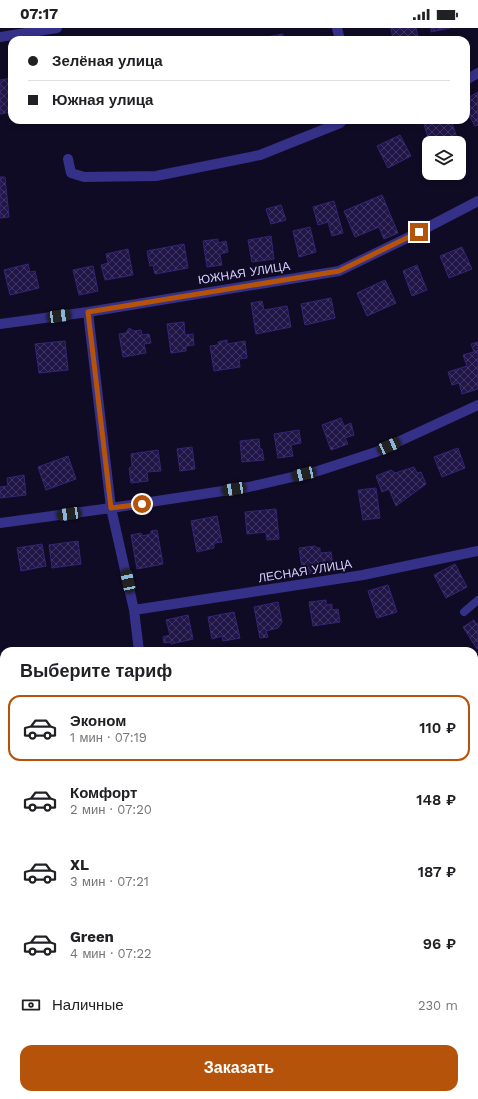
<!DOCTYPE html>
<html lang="ru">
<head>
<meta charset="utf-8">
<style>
	body { margin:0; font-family:"Work Sans",sans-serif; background:#f2f2f2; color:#202124; height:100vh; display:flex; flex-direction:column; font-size:15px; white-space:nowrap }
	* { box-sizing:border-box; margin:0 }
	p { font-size:13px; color:#757577 }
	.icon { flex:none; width:22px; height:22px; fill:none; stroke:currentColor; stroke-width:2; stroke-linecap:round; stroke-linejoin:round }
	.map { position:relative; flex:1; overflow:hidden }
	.sheet { position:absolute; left:0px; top:619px; width:478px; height:452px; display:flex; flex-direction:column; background:#fff; border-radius:12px 12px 0 0; box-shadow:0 2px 6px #0003 }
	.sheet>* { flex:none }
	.top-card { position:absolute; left:8px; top:8px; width:462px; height:88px; border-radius:12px; box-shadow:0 2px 6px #0003; display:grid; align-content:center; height:88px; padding:0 20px; background:#fff }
	.tools { position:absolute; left:422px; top:108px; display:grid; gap:8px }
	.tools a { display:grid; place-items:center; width:44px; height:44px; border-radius:8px; background:#fff; box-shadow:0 2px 6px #0003; font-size:20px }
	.end { position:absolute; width:18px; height:18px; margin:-9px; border:5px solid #b45309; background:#fff; box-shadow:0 0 0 2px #fff }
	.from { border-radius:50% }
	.car { position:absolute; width:12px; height:24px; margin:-12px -6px; border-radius:5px; box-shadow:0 0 3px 1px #0007; background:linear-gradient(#222 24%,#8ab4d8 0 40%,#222 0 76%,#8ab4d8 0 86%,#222 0) }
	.top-card b { display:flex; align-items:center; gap:14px; height:38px; font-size:15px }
	.top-card b+b { border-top:1px solid #e0e0e0 }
	.top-card i { width:10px; height:10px; background:#202124 }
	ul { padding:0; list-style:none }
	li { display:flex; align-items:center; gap:12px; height:66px; margin:0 8px 6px; padding:0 12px; border:2px solid transparent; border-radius:12px }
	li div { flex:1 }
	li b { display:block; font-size:15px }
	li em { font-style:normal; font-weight:600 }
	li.current { border-color:#b45309 }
	li>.icon { width:36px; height:36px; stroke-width:1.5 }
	h2 { padding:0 20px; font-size:18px; line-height:48px }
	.pay { display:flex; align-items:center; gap:10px; height:44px; padding:0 20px; font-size:15px }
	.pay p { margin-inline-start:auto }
	.action { display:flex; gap:8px; margin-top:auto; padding:8px 20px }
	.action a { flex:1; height:46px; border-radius:12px; background:#b45309; color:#fff; font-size:16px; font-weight:600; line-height:46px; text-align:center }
	.status { display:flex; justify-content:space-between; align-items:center; height:28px; padding:0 20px; background:#fff; direction:ltr }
	.status svg { height:11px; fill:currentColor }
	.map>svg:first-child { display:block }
	.forest { fill:url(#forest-firs) }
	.building { fill:url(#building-cross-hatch); stroke:#362575 }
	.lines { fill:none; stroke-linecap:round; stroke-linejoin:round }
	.service { stroke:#353188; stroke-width:8 }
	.pedestrian { stroke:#353188; stroke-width:10 }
	.minor { stroke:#353188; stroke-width:10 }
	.route { stroke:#b45309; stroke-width:5 }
	.labels { text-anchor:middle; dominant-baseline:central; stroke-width:4; stroke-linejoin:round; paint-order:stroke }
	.street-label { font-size:12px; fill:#d4ceff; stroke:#100b24 }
</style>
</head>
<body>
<div class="status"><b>07:17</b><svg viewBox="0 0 49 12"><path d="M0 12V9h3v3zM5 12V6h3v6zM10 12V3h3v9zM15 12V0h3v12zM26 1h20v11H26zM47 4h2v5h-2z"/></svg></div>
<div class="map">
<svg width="478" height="1071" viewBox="0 0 478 1071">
	<defs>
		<pattern id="forest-firs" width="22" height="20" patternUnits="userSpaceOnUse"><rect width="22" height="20" fill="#0e2f2e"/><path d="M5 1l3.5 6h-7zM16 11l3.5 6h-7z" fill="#304c4d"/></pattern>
		<pattern id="building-cross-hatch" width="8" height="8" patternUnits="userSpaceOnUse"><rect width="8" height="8" fill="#201647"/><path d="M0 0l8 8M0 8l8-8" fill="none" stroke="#403763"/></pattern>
	</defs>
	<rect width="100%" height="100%" fill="#100b24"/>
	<path class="forest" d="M478,669V767L474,758V673Z
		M478,818V1071H287L291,1067H474V822Z"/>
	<path class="building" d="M391,0H416L419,12H393Z
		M431,0H450L431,4Z
		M283,6V12H248Z
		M12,50V84L0,86V52Z
		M478,64V97L475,98L466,82V71Z
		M438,92H451L457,110L442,115H430L424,97Z
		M400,107L411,128L388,140L377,118Z
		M0,149H5L9,189L0,190Z
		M382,167L398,205L384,211L379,199L355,209L344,183Z
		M334,173L343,205L332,208L328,194L318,197L313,179Z
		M281,177L286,192L271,196L266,181Z
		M310,199L316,224L299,229L293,203Z
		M271,208L274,231L252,234L248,212Z
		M218,211V215L226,213L228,224L220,226L222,237L207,239L203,213Z
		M184,216L188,240L155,246L153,237L150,238L147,223Z
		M462,219L472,241L449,250L440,228Z
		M128,221L133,247L105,252L101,237L108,235L106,226Z
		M28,236L30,244L35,243L39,260L10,267L4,242Z
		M417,237L427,262L412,268L403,243Z
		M93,238L98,263L79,267L73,242Z
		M385,252L396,275L367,288L357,265Z
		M331,270L335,290L305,297L301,276Z
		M262,273L264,282L287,278L291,299L256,306L251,275Z
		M184,294L185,307L193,306L194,317L186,318V323L171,325L167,296Z
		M129,300L134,303L141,302L142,307L149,306L151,315L144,316L146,325L123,329L119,306L126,305Z
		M227,312V316L245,313L247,330L239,331L240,339L214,343L210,318L219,317L218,314Z
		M65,313L68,342L39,345L35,316Z
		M478,314V361L462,366L459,355L452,357L448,344L467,338L463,327L474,324L471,316Z
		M341,390L344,398L351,395L354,407L345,410L348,416L331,422L322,397Z
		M299,402L301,415L291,417L293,428L278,430L274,406Z
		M259,411L260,421H262L264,432L242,434L240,413Z
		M192,419L195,441L180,443L177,421Z
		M458,420L465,440L442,449L434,429Z
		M158,422L161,443L147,444L148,453L131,455L129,440L132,439L131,426Z
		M68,428L76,451L46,462L38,439Z
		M414,439L417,445L421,444L426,456L396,478L389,461L382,464L376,448L391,442L395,445Z
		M24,447L26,467L0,470V459L8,458L7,450Z
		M376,460L380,490L363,492L358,462Z
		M276,481L279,511L267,512L266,504L247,506L245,484Z
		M217,488L222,514L214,515V520L197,524L191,493Z
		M157,502L163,536L137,541L131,507L141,505L142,508L151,506V503Z
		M78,513L81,536L52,540L49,517Z
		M42,516L46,538L21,543L17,520Z
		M315,518L317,520H320V525L331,524L333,538H328L329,543L303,546L299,520Z
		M455,536L467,559L446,570L434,547Z
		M388,557L397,584L377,590L368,563Z
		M326,572V577L332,576V582L338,581L340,594L313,598L309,574Z
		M278,574L282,594L278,600L266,603L268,609L260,610L254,579Z
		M234,584L240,610L223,613L222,608L212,611L208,589Z
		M188,587L193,611L171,616V614L164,615L163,609L170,607L166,592Z
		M474,592L476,596L478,595V621H477L463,599Z
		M0,632H4V663H0Z
		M2,769L4,780L0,781V770Z
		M124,1067H157L162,1071H128Z"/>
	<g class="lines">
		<path class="service" d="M464,584L478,572"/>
		<path class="pedestrian" d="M68,131L71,145L84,149L156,148L260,127L340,95L343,92"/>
		<path class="minor" d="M337,0L340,12
			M0,9L57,0
			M466,52L478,45
			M88,284L111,480L134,582L139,623
			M0,296L88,284L339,243L407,210L478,173
			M0,495L111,480L249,459L318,443L376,424L478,377
			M134,582L363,547L478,523
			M0,684H4
			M0,947L4,943
			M80,1071L84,1067"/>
	</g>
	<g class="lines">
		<path class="route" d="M142,476L111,480L88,284L339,243L419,204"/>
	</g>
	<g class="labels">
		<g class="street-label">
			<text transform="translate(244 245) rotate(-9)">ЮЖНАЯ УЛИЦА</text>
			<text transform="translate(305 543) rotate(-9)">ЛЕСНАЯ УЛИЦА</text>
		</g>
	</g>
</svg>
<div class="tools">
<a><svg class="icon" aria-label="layers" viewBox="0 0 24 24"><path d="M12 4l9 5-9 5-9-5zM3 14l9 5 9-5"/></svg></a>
</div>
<i class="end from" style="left:142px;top:476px"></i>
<i class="end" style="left:419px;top:204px"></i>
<i class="car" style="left:59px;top:288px;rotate:82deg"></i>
<i class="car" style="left:389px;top:418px;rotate:66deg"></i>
<i class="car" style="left:304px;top:446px;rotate:257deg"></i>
<i class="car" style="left:234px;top:461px;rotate:261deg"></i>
<i class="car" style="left:69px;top:486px;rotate:262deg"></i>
<i class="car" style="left:128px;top:553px;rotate:348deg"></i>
<div class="top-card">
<b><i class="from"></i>Зелёная улица</b>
<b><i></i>Южная улица</b>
</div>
<section class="sheet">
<h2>Выберите тариф</h2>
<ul>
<li class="current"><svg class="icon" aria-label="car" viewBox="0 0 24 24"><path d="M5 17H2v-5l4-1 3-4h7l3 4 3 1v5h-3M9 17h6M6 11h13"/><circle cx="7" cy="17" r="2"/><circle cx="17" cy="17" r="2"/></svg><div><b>Эконом</b><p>1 мин · 07:19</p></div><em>110 ₽</em></li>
<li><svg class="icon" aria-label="car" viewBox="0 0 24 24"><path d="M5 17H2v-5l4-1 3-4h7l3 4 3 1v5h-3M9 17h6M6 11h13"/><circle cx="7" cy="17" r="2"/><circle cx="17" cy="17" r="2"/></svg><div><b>Комфорт</b><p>2 мин · 07:20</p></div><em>148 ₽</em></li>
<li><svg class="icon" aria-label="car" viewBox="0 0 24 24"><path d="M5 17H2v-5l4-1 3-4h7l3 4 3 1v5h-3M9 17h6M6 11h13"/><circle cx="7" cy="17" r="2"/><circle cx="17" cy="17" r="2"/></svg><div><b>XL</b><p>3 мин · 07:21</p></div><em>187 ₽</em></li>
<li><svg class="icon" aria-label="car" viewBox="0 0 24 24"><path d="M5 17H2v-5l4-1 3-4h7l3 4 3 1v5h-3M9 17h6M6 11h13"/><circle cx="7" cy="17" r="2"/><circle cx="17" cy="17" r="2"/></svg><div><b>Green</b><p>4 мин · 07:22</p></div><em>96 ₽</em></li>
</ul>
<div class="pay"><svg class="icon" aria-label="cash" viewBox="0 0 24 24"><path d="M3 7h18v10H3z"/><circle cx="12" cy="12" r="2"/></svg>Наличные<p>230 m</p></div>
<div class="action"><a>Заказать</a></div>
</section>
</div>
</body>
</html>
